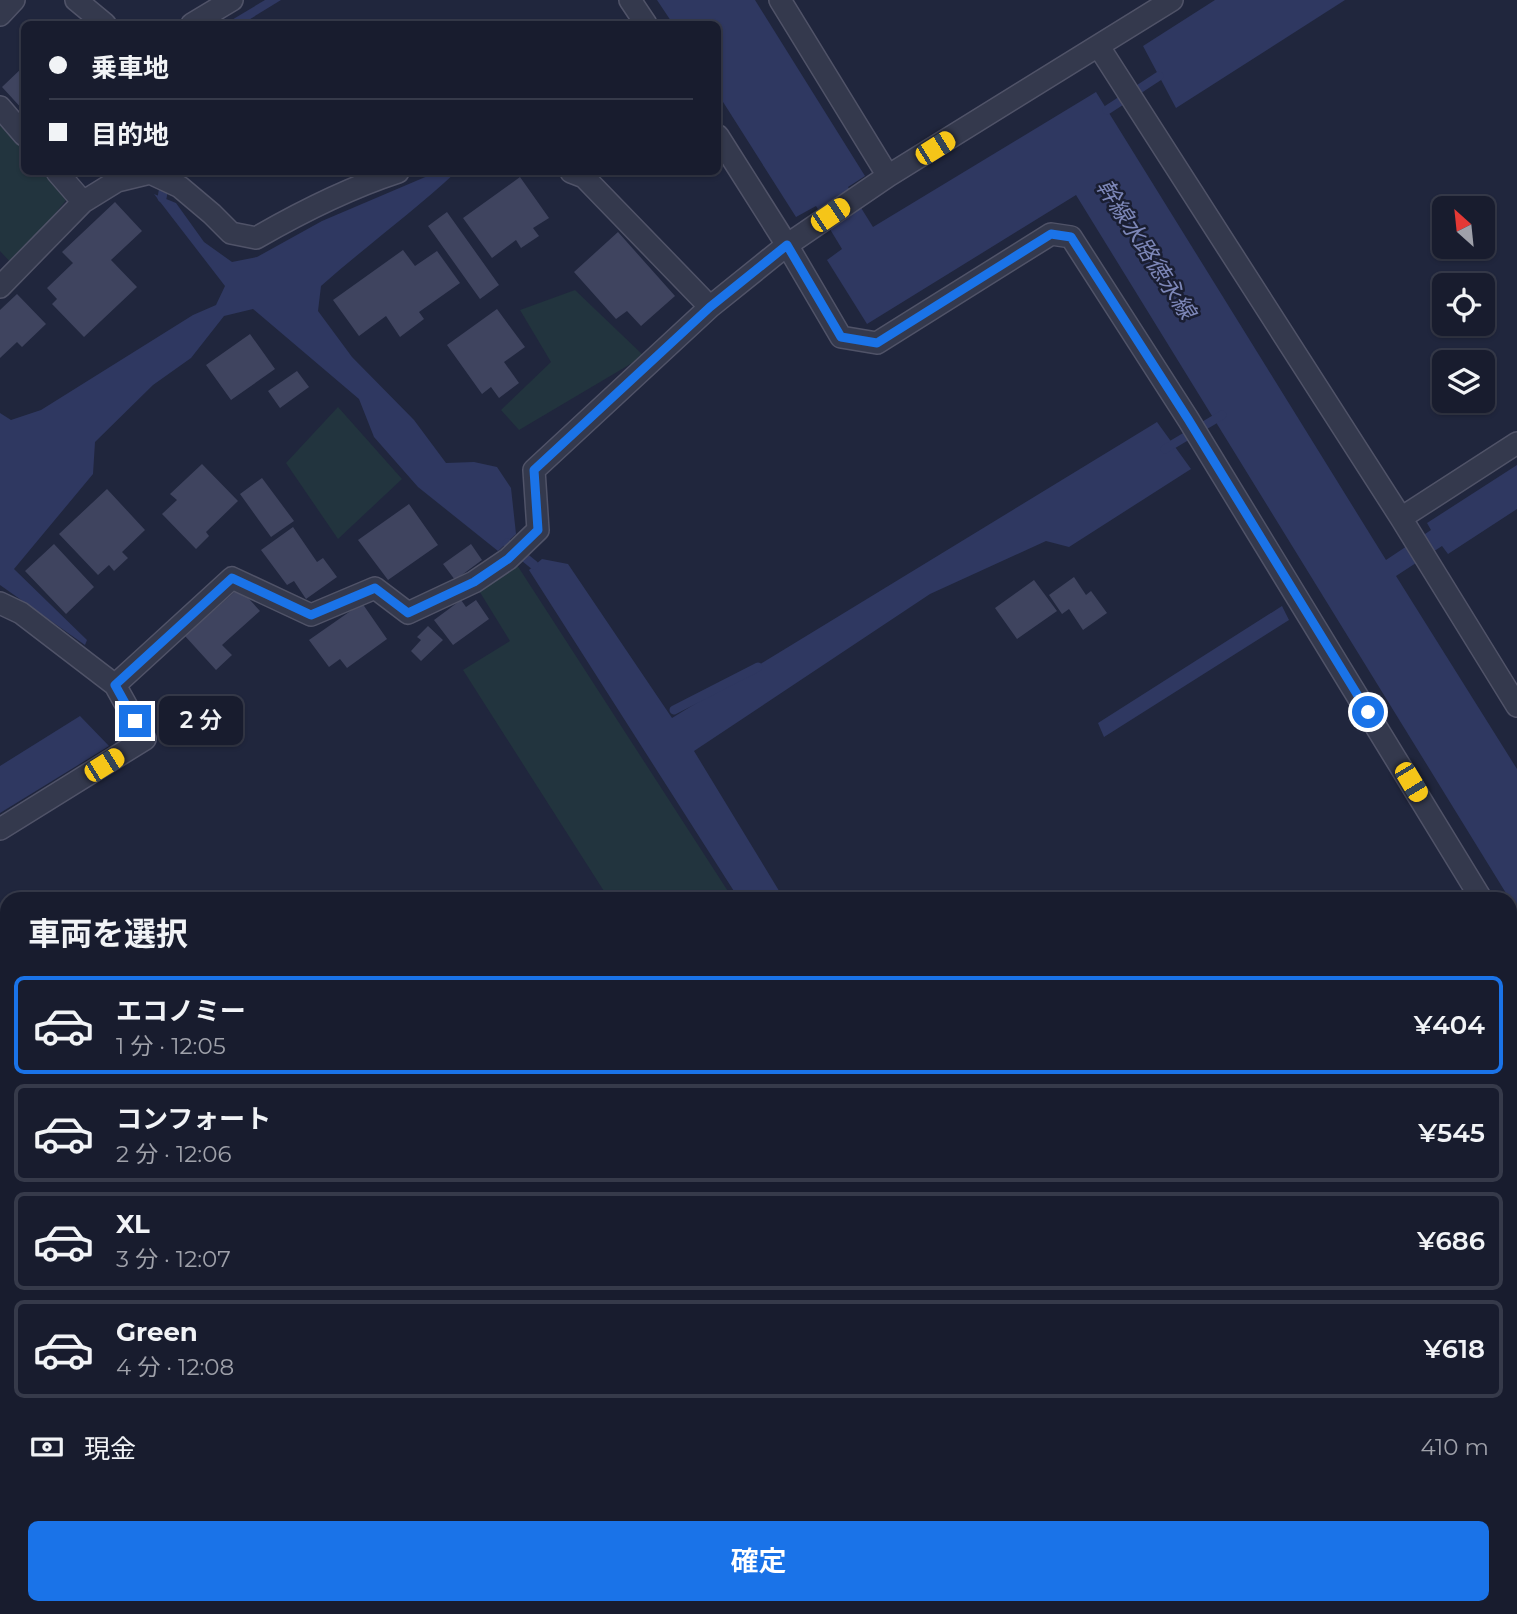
<!DOCTYPE html>
<html lang="ja">
<head>
<meta charset="utf-8">
<style>
	body { margin:0; font-family:Montserrat,"Noto Sans JP",sans-serif; background:#212536; color:#f1f3f6; height:100vh; display:flex; flex-direction:column; font-size:26px; white-space:nowrap }
	* { box-sizing:border-box; margin:0 }
	p { font-size:23px; color:#9fa1aa }
	.icon { flex:none; width:38px; height:38px; fill:none; stroke:currentColor; stroke-width:2; stroke-linecap:round; stroke-linejoin:round }
	.map { position:relative; flex:1; overflow:hidden }
	.sheet { position:absolute; left:0px; top:892px; width:1517px; height:723px; display:flex; flex-direction:column; background:#181c2e; border-radius:21px 21px 0 0; box-shadow:0 2px 5px #0004,0 0 0 2px #363a4a }
	.sheet>* { flex:none }
	.guide { position:absolute; left:21px; top:21px; width:700px; height:154px; border-radius:10px; box-shadow:0 2px 5px #0004,0 0 0 2px #363a4a; display:grid; align-content:center; height:154px; padding:0 28px; background:#181c2e }
	.needle { width:46px; rotate:333deg }
	.tools { position:absolute; left:1432px; top:196px; display:grid; gap:14px }
	.tools a { display:grid; place-items:center; width:63px; height:63px; border-radius:10px; background:#181c2e; box-shadow:0 2px 5px #0004,0 0 0 2px #363a4a; font-size:35px }
	.end { position:absolute; width:32px; height:32px; margin:-16px; border:9px solid #1a73e8; background:#fff; box-shadow:0 0 0 4px #fff }
	.from { border-radius:50% }
	.bubble { position:absolute; height:49px; border-radius:10px; background:#181c2e; box-shadow:0 2px 5px #0004,0 0 0 2px #363a4a; font-size:23px; font-weight:600; line-height:49px; text-align:center }
	.car { position:absolute; width:21px; height:42px; margin:-21px -10px; border-radius:9px; box-shadow:0 0 5px 2px #0007; background:linear-gradient(#f5c518 24%,#345 0 40%,#f5c518 0 76%,#345 0 86%,#f5c518 0) }
	.guide b { display:flex; align-items:center; gap:24px; height:66px; font-size:26px }
	.guide b+b { border-top:2px solid #363a4a }
	.guide i { width:18px; height:18px; background:#f1f3f6 }
	ul { padding:0; list-style:none }
	li { display:flex; align-items:center; gap:21px; height:98px; margin:0 14px 10px; padding:0 14px; border:4px solid #363a4a; border-radius:10px }
	li div { flex:1 }
	li b { display:block; font-size:26px }
	li em { font-style:normal; font-weight:600 }
	li.active { border-color:#1a73e8 }
	li>.icon { width:63px; height:63px; stroke-width:1.5 }
	h2 { padding:0 28px; font-size:32px; line-height:84px }
	.pay { display:flex; align-items:center; gap:18px; height:77px; padding:0 28px; font-size:26px }
	.pay p { margin-inline-start:auto }
	.cta { display:flex; gap:14px; margin-top:auto; padding:14px 28px }
	.cta a { flex:1; height:80px; border-radius:10px; background:#1a73e8; color:#fff; font-size:28px; font-weight:600; line-height:80px; text-align:center }
	.map>svg:first-child { display:block }
	.green { fill:#22343e }
	.water { fill:#2f3861 }
	.lines { fill:none; stroke-linecap:round; stroke-linejoin:round }
	.stream { stroke:#2f3861; stroke-width:9 }
	.building { fill:#3f445f }
	.minor-casing { stroke:#505368; stroke-width:24 }
	.minor { stroke:#34394d; stroke-width:21 }
	.route { stroke:#1a73e8; stroke-width:9 }
	.labels { text-anchor:middle; dominant-baseline:central; stroke-width:5; stroke-linejoin:round; paint-order:stroke }
	.water-label { font-size:23px; font-style:italic; fill:#7d87b8; stroke:#1a1e32 }
</style>
</head>
<body>
<div class="map">
<svg width="1517" height="1614" viewBox="0 0 1517 1614">
	<rect width="100%" height="100%" fill="#20263d"/>
	<path class="green" d="M3,124L24,149V172H43L67,199L13,265L0,251V126Z
		M575,290L644,356L519,430L501,410L551,362L520,310Z
		M338,407L402,479L338,539L286,463Z
		M517,565L733,899H609L463,670L510,641L478,589Z"/>
	<path class="water" d="M265,0H281L242,24H225Z
		M657,0H755L865,176L848,187L873,227L1096,92L1386,560L1431,530L1427,523L1517,465V509L1448,554L1442,546L1396,576L1517,769V911L1076,195L867,324L827,260L842,249L816,206L796,217L718,94V24H673Z
		M1215,0H1345L1176,108L1143,46Z
		M437,172H456C413,212 365,247 321,286L318,311L352,357L414,420L446,463L474,462L497,467L511,488L516,534L498,551L418,487L374,437L359,399L253,309L224,316L191,358L153,385L95,442L93,474L14,569L87,640L85,645L0,585V413L11,420L41,410L193,315L216,305L225,286L154,194L176,203L204,242L232,262L257,257L322,221Z
		M1157,422L1191,469L1069,547L1046,541L930,594L694,751L784,899H739L529,570L542,559L568,564L672,718Z
		M1282,606L1289,620L1104,737L1098,723Z
		M80,716L109,746L0,813V766Z
		M1517,918V1014L1510,1018V922Z
		M1510,1182L1517,1193V1360L1510,1349Z"/>
	<g class="lines">
		<path class="stream" d="M1107,110L1159,76
			M162,198L165,180
			M1165,449L1222,415
			M507,543L534,565
			M674,710L758,667"/>
	</g>
	<path class="building" d="M24,66V111L2,87Z
		M520,177L549,218L533,228L539,236L521,248L516,240L492,258L463,218Z
		M115,202L142,231L111,260L137,287L84,337L52,304L57,299L47,288L73,263L62,252Z
		M447,212L499,285L480,299L428,226Z
		M618,232L675,296L641,326L627,311L616,319L574,272Z
		M403,250L415,266L437,251L460,283L419,312L424,319L400,337L386,316L359,336L333,300Z
		M17,294L46,324L22,347L17,342L0,358V310Z
		M497,309L525,347L504,362L519,383L499,398L491,387L482,394L447,345Z
		M250,334L275,369L231,400L206,365Z
		M297,371L309,387L280,408L268,391Z
		M202,464L238,501L206,532L209,536L196,549L162,514L177,500L170,494Z
		M262,478L294,521L271,537L240,494Z
		M107,489L145,530L122,552L128,558L114,571L109,565L98,575L59,534Z
		M409,504L438,545L388,580L358,540Z
		M293,527L317,562L323,558L337,577L306,599L294,581L287,585L261,550Z
		M54,544L94,587L66,614L25,571Z
		M471,544L482,560L455,580L443,564Z
		M1074,577L1086,595L1091,591L1107,613L1083,630L1069,609L1062,614L1049,595Z
		M1034,580L1057,611L1017,639L995,608Z
		M239,588L260,611L222,645L232,655L216,670L185,636Z
		M461,600L466,607L476,600L489,619L453,645L434,620Z
		M362,603L387,639L347,668L340,659L329,667L309,640Z
		M428,626L443,640L421,661L411,651L421,640L417,637Z"/>
	<g class="lines">
		<g class="minor-casing">
			<path id="minor" d="M76,0L105,24
				M630,0L646,24
				M780,0L888,176
				M0,15L14,0
				M192,24L232,0
				M1099,47L1401,518L1517,706
				M0,107L24,135
				M718,136L787,245L841,337L877,343L1051,234L1071,237L1188,419L1482,900
				M57,172L83,202
				M571,172L584,177L710,307
				M0,287L83,202L117,181L150,173L180,187L212,214L231,233L256,238C301,212 349,188 398,172
				M1401,518L1517,443
				M0,603L21,613L115,685L145,739L0,829
				M115,685L232,578L311,615L375,588L408,613L474,582L508,559L538,530L534,470L710,307L787,245L888,176L1172,0
				M1510,1048L1517,1044
				M1510,1136L1517,1148
				M1510,1391L1517,1402
				M579,1614L589,1608"/>
		</g>
		<use href="#minor" class="minor"/>
	</g>
	<g class="lines">
		<path class="route" d="M135,721L115,685L232,578L311,615L375,588L408,613L474,582L508,559L538,530L534,470L710,307L787,245L841,337L877,343L1051,234L1071,237L1188,419L1368,712"/>
	</g>
	<g class="labels">
		<g class="water-label">
			<text transform="translate(1146 249) rotate(57)">幹線水路徳永線</text>
		</g>
	</g>
</svg>
<div class="tools">
<a><svg class="needle" viewBox="-14 -14 28 28"><path d="M0-13l5 13h-10z" fill="#e53935"/><path d="M0 13l5-13h-10z" fill="#9fa1aa"/></svg></a>
<a><svg class="icon" aria-label="locate" viewBox="0 0 24 24"><circle cx="12" cy="12" r="6"/><path d="M12 2v4M12 18v4M2 12h4M18 12h4"/></svg></a>
<a><svg class="icon" aria-label="layers" viewBox="0 0 24 24"><path d="M12 4l9 5-9 5-9-5zM3 14l9 5 9-5"/></svg></a>
</div>
<i class="end from" style="left:1368px;top:712px"></i>
<i class="end" style="left:135px;top:721px"></i>
<div class="bubble" style="left:159px;top:696px;width:84px">2 分</div>
<i class="car" style="left:935px;top:148px;rotate:58deg"></i>
<i class="car" style="left:830px;top:215px;rotate:56deg"></i>
<i class="car" style="left:104px;top:765px;rotate:58deg"></i>
<i class="car" style="left:1411px;top:782px;rotate:149deg"></i>
<div class="guide">
<b><i class="from"></i>乗車地</b>
<b><i></i>目的地</b>
</div>
<section class="sheet">
<h2>車両を選択</h2>
<ul>
<li class="active"><svg class="icon" aria-label="car" viewBox="0 0 24 24"><path d="M5 17H2v-5l4-1 3-4h7l3 4 3 1v5h-3M9 17h6M6 11h13"/><circle cx="7" cy="17" r="2"/><circle cx="17" cy="17" r="2"/></svg><div><b>エコノミー</b><p>1 分 · 12:05</p></div><em>¥404</em></li>
<li><svg class="icon" aria-label="car" viewBox="0 0 24 24"><path d="M5 17H2v-5l4-1 3-4h7l3 4 3 1v5h-3M9 17h6M6 11h13"/><circle cx="7" cy="17" r="2"/><circle cx="17" cy="17" r="2"/></svg><div><b>コンフォート</b><p>2 分 · 12:06</p></div><em>¥545</em></li>
<li><svg class="icon" aria-label="car" viewBox="0 0 24 24"><path d="M5 17H2v-5l4-1 3-4h7l3 4 3 1v5h-3M9 17h6M6 11h13"/><circle cx="7" cy="17" r="2"/><circle cx="17" cy="17" r="2"/></svg><div><b>XL</b><p>3 分 · 12:07</p></div><em>¥686</em></li>
<li><svg class="icon" aria-label="car" viewBox="0 0 24 24"><path d="M5 17H2v-5l4-1 3-4h7l3 4 3 1v5h-3M9 17h6M6 11h13"/><circle cx="7" cy="17" r="2"/><circle cx="17" cy="17" r="2"/></svg><div><b>Green</b><p>4 分 · 12:08</p></div><em>¥618</em></li>
</ul>
<div class="pay"><svg class="icon" aria-label="cash" viewBox="0 0 24 24"><path d="M3 7h18v10H3z"/><circle cx="12" cy="12" r="2"/></svg>現金<p>410 m</p></div>
<div class="cta"><a>確定</a></div>
</section>
</div>
</body>
</html>
